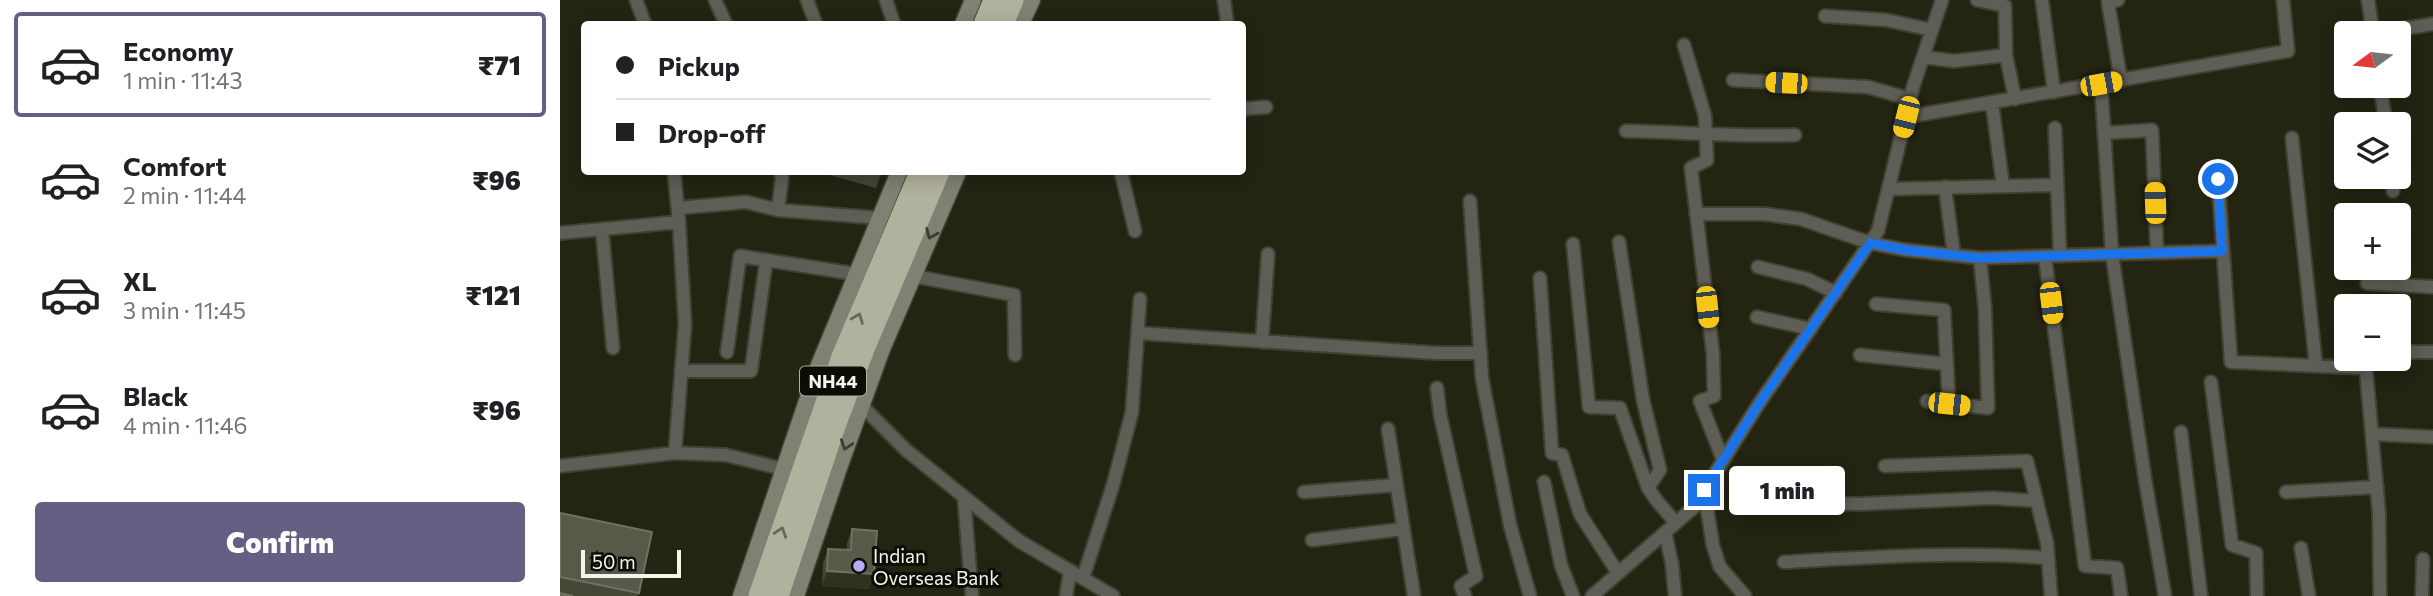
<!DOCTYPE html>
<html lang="en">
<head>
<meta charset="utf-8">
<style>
	body { margin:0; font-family:Commissioner,sans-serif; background:#f6f6f6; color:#202124; height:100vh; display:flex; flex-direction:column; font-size:26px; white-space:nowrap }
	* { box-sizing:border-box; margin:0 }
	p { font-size:23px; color:#757577 }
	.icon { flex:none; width:38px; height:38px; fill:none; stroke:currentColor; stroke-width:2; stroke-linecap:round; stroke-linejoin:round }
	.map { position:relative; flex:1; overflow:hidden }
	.drawer { display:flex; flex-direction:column; background:#fff; width:560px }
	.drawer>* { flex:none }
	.hud { position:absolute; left:21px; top:21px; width:665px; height:154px; border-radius:7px; box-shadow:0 4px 18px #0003; display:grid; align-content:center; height:154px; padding:0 35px; background:#fff }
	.needle { width:46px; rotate:255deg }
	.buttons { position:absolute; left:1774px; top:21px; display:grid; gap:14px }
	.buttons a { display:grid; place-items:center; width:77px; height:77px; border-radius:7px; background:#fff; box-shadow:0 4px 18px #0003; font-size:35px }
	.scale { position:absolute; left:21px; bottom:18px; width:100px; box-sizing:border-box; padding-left:7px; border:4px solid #f5f5eb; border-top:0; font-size:19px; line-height:24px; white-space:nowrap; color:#f5f5eb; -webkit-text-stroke:5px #0d0d06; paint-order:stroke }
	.end { position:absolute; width:32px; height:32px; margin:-16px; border:9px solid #1a73e8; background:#fff; box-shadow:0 0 0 4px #fff }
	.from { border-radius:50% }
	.bubble { position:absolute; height:49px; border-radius:7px; background:#fff; box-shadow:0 4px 18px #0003; font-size:23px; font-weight:800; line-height:49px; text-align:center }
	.car { position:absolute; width:21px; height:42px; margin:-21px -10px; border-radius:9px; box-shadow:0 0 5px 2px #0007; background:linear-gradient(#f5c518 24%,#345 0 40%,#f5c518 0 76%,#345 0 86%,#f5c518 0) }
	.hud b { display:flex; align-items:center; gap:24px; height:66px; font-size:26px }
	.hud b+b { border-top:2px solid #e0e0e0 }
	.hud i { width:18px; height:18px; background:#202124 }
	ul { padding:12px 0 0; list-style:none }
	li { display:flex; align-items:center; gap:21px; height:105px; margin:0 14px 10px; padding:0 21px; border:4px solid transparent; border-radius:7px }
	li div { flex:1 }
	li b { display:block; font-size:26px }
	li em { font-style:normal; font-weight:800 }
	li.current { border-color:#636084 }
	li>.icon { width:63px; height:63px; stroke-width:1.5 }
	.cta { display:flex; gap:14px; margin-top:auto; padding:14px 35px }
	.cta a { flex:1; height:80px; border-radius:7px; background:#636084; color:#fff; font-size:28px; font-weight:800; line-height:80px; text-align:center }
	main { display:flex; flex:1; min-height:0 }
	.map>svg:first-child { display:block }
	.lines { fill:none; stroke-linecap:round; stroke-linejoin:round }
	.street-casing { stroke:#414131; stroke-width:16 }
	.secondary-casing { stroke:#414131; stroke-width:19 }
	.highway-casing { stroke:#414131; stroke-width:24 }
	.street { stroke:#5e5e56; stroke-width:12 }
	.secondary { stroke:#808073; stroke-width:16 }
	.highway { stroke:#b1b29d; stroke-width:21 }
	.wall { fill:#464636 }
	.shaded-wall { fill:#313120 }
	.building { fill:#595949; stroke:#717162; stroke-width:2 }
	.oneway { stroke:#3b3b32 }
	.oneway2 { stroke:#676859 }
	.route { stroke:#1a73e8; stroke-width:9 }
	.poi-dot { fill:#b4acf9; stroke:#0d0d06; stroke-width:2.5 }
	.labels { text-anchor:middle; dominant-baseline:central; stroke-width:6; stroke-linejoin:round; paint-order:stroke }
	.shield { fill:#0d0d06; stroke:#afafa6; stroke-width:2 }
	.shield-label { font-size:18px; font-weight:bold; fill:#f5f5eb }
	.poi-label { font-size:19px; fill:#f5f5eb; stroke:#0d0d06; text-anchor:start }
</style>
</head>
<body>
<main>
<section class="drawer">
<ul>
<li class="current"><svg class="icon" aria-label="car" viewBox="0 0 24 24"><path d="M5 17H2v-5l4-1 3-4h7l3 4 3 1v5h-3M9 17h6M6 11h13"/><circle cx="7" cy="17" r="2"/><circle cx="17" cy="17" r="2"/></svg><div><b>Economy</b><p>1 min · 11:43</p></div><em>₹71</em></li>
<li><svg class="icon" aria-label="car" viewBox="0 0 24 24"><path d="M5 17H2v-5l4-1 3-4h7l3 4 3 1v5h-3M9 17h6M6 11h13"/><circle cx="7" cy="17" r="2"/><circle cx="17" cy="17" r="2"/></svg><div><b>Comfort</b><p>2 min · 11:44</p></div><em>₹96</em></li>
<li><svg class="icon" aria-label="car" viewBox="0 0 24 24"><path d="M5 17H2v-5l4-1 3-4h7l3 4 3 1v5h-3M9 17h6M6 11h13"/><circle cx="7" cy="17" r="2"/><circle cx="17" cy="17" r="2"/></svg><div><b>XL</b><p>3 min · 11:45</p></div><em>₹121</em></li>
<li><svg class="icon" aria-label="car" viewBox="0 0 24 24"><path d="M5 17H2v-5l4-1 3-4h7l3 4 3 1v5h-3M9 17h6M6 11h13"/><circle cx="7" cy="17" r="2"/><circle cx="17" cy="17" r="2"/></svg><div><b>Black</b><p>4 min · 11:46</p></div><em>₹96</em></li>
</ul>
<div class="cta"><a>Confirm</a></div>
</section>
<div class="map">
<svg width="1873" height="596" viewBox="0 0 1873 596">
	<rect width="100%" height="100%" fill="#242413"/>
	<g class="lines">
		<g class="street-casing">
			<path id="street" d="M76,0L85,24
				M155,0L166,24
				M247,0L256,24
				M326,0L334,24
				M664,0L667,22
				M1417,0L1445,6L1446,55L1455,99
				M1482,0L1494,92
				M1558,0L1548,2L1561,81
				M1808,0L1813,33
				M1265,16L1326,20L1372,30
				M1817,33L1873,24
				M1124,45L1145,116L1147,160L1131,168L1153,354L1154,396L1140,401L1163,460
				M1363,57L1394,61L1446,55
				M1173,80L1308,87L1350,99
				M1541,84L1552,254L1662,251
				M1820,86L1826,124
				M1432,103L1443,186
				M682,109L706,107
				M1346,117L1728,51L1723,0
				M1495,128L1500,256
				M1066,131C1123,132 1179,137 1235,135
				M1544,133L1592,130L1597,252
				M1732,138L1756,366
				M114,172L119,222L125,324L115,453
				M561,172L575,231
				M1832,177L1833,191
				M1658,179L1671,362L1805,368
				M1385,187L1394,255
				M1329,189L1497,185
				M910,201L922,378L950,525L970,596
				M118,208L186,202L218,210L319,218
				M218,210L222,177L220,172
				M1136,214H1204L1241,219L1310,243L1346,250L1420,258L1425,309L1428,408L1367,401
				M42,229L53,348
				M0,233L119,222
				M1059,242L1083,400L1100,470L1088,488
				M1013,244L1029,407L1060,408L1088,488L1097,501L1116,523
				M1485,257L1525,566L1557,568L1561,596
				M1420,258L1552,254L1585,479L1605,596
				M1198,267L1247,279L1276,293
				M353,276L454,295L455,355
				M980,278L992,453L1002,455L1020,514L1058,573
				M1807,283L1873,287
				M1316,304L1384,310L1389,404
				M1197,317L1251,329
				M578,333L876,353H921
				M702,342L708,254
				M167,352L180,256L296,274
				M1839,352H1873
				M1300,355L1387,364
				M1805,359L1819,513L1820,596
				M121,371H191L206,262
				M1651,382L1672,545L1696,553L1697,596
				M877,388L880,414L916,576L901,586L905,596
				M301,405L346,450L459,541L553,596
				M828,429L854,596
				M1621,432L1641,596
				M1812,434L1873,437
				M0,466L115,453L166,455L223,469
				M1325,466L1467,461L1487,543L1491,596
				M984,482L1001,565L1013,596
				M1144,490L1153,546L1160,567L1185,596
				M744,492L836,485
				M1726,492L1817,487
				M404,497L412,596
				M1192,502L1301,504L1432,498L1477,501
				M1105,532L1112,564L1115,596
				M752,540L843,529
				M1741,548L1749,596
				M1224,562C1312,557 1400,551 1488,558
				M523,578L553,485L572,412L580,299
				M506,596L510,571
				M1032,596L1133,508L1200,402L1318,231L1353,87L1382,0
				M1862,596L1863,559"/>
		</g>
		<g class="secondary-casing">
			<path id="secondary" d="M403,24L413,0
				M461,24L472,0
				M181,596L259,365L339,172
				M236,596L280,465L322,349L398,172"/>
		</g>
		<g class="highway-casing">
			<path id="highway" d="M424,24L434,0
				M443,24L453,0
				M199,596L281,359L360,172
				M218,596L275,426L304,349L379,172"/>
		</g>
		<use href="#street" class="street"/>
		<use href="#secondary" class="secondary"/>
		<use href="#highway" class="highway"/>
	</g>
	<path class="wall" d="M267,172H322L316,188L266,174Z
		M0,513L79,593L78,596H0Z
		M292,529L314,574L309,589L262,586L263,563L268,549L287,550V543Z"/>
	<path class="shaded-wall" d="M267,571L314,574L309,589L262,586Z"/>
	<path class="building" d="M0,513L92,532L79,593L0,577Z
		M292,529L317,531L314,574L267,571L268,549L291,550Z
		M0,593L13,596H0Z"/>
	<defs><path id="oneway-chevron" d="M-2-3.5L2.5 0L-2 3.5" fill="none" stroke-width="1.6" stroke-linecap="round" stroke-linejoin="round" transform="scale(1.75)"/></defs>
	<g class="oneway">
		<use href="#oneway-chevron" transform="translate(371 234) rotate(113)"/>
		<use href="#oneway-chevron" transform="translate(286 445) rotate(109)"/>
	</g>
	<g class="oneway2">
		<use href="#oneway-chevron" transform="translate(298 318) rotate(-68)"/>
		<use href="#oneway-chevron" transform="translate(221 532) rotate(-71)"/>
	</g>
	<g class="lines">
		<path class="route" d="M1144,490L1200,402L1310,243L1346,250L1420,258L1662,251L1658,179"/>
	</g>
	<circle class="poi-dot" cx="299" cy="566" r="7"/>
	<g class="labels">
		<rect class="shield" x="240" y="366.5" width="66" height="29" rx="5"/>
		<g class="shield-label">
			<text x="273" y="381">NH44</text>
		</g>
		<g class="poi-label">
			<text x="313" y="555">Indian<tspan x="313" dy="22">Overseas Bank</tspan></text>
		</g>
	</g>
</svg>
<div class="buttons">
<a><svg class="needle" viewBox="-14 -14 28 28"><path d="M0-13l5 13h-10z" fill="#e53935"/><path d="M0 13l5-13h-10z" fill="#757577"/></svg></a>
<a><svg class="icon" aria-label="layers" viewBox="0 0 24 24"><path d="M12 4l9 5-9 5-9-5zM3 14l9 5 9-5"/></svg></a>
<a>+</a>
<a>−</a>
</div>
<div class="scale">50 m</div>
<i class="end from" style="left:1658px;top:179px"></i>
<i class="end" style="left:1144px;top:490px"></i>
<div class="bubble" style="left:1169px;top:466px;width:116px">1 min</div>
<i class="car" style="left:1226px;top:83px;rotate:273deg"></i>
<i class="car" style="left:1541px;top:84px;rotate:80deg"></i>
<i class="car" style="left:1346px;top:117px;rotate:194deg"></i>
<i class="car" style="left:1595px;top:203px;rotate:358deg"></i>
<i class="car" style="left:1491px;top:303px;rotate:173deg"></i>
<i class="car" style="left:1147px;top:307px;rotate:174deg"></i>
<i class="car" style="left:1389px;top:404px;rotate:96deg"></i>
<div class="hud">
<b><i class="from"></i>Pickup</b>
<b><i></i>Drop-off</b>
</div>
</div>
</main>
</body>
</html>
